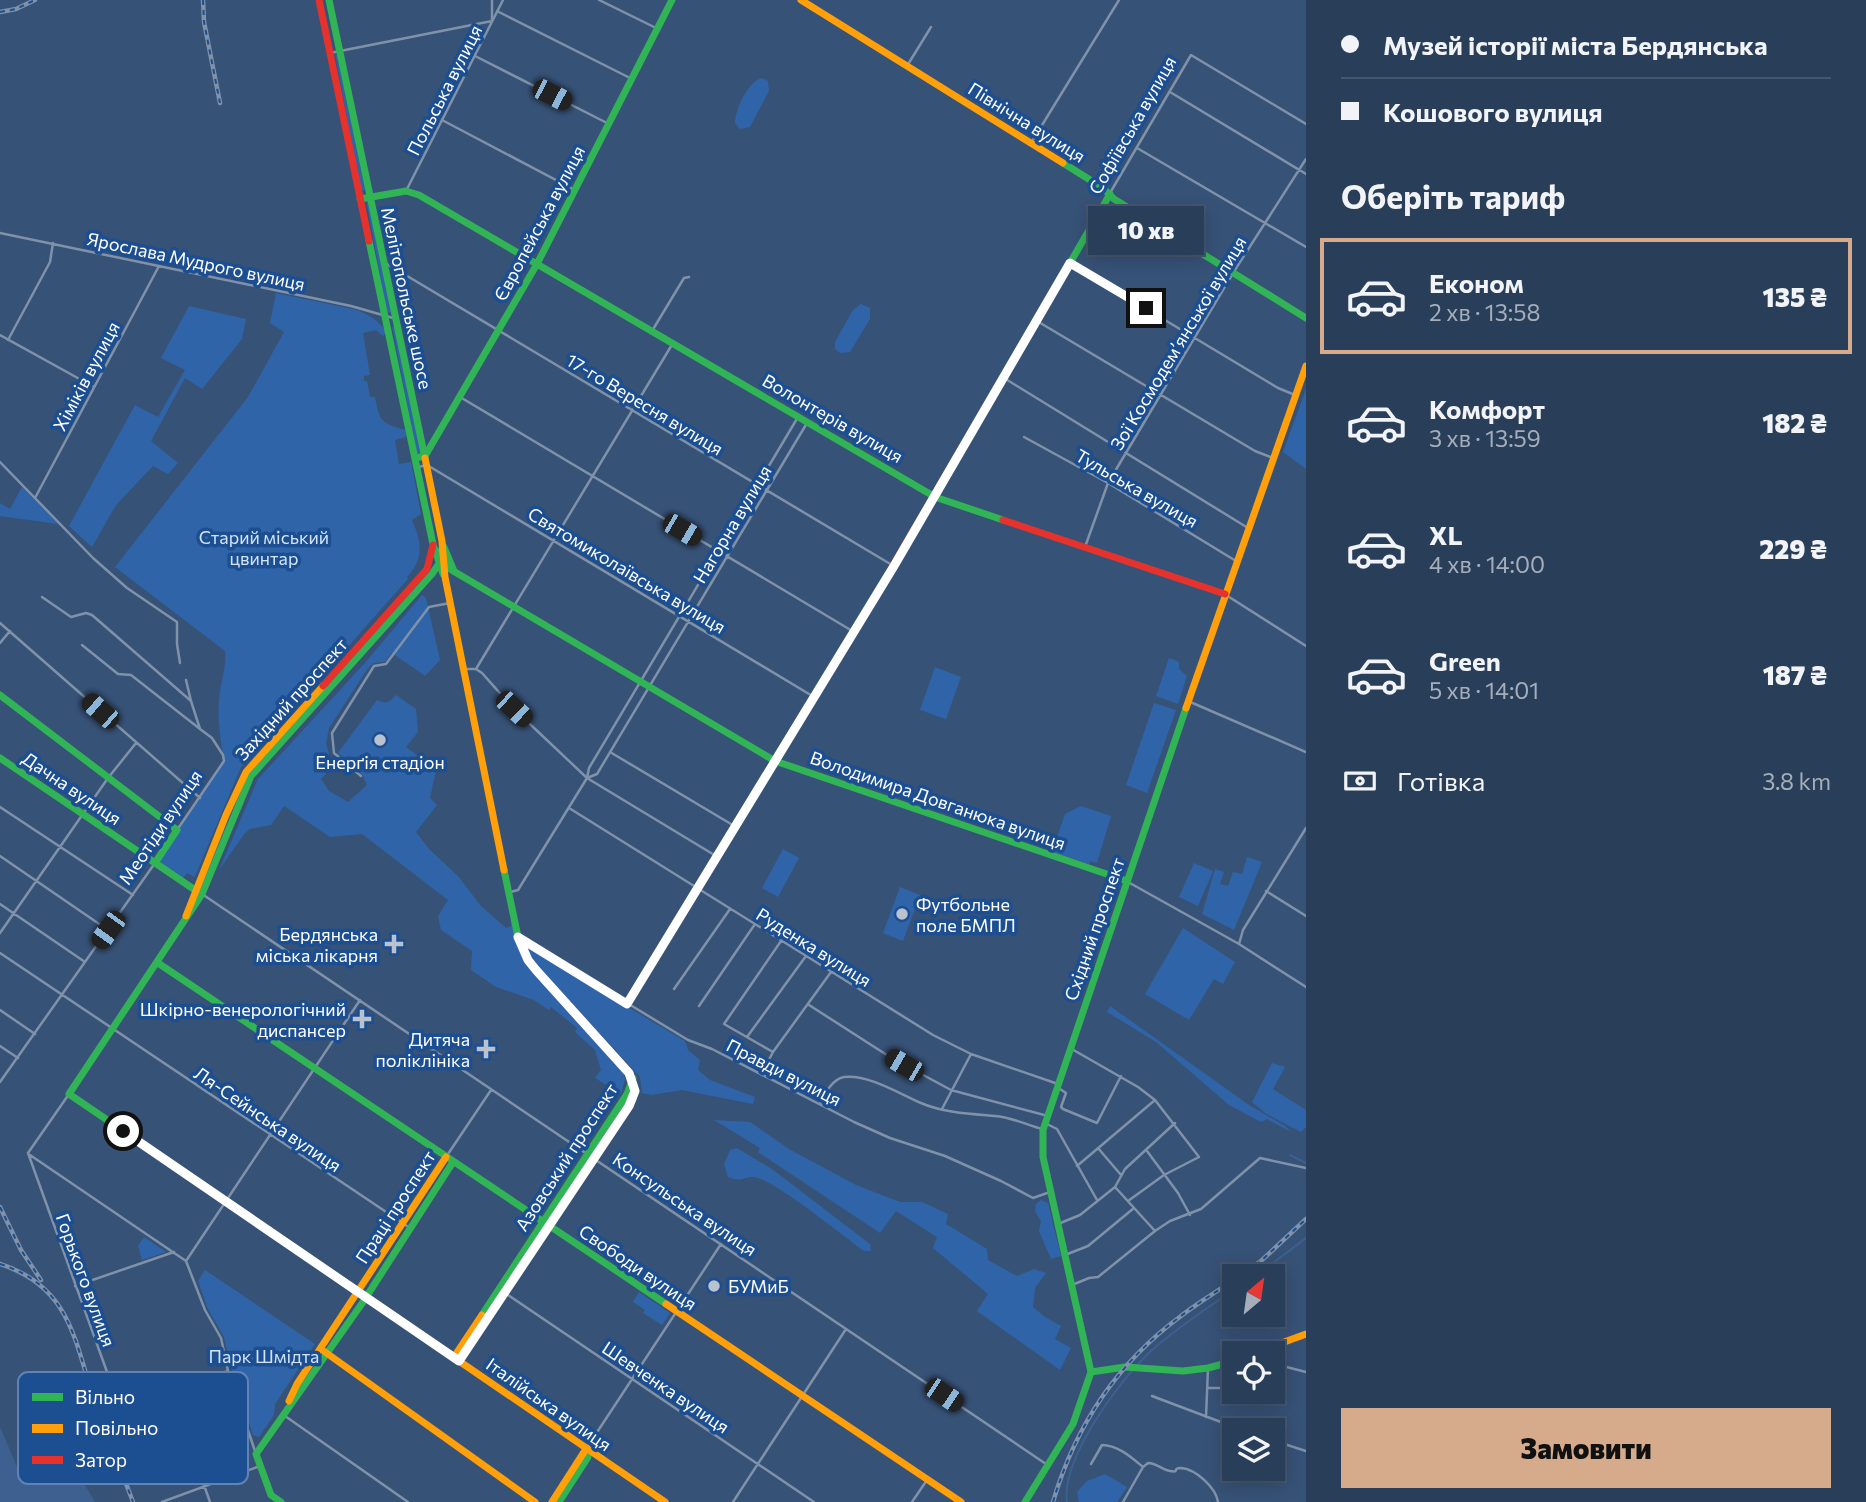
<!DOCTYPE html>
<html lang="uk">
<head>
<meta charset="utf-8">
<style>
	body { margin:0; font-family:Commissioner,sans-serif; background:#31455f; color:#f1f3f6; height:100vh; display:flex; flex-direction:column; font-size:26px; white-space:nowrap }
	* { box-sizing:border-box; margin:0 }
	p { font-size:23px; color:#a5aeba }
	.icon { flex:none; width:38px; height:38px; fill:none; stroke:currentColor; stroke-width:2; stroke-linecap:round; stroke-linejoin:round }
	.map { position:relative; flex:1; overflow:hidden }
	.drawer { display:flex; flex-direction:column; background:#293e59; width:560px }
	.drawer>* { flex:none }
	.banner { display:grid; align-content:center; height:154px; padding:0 35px; background:#293e59 }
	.needle { width:46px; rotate:29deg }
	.controls { position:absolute; left:1222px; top:1264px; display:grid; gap:14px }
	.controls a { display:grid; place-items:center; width:63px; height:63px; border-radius:0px; background:#293e59; box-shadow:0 4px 18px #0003,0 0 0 2px #45576f; font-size:35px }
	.end { position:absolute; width:32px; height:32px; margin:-16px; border:9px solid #fff; background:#111; box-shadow:0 0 0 4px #111 }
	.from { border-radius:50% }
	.bubble { position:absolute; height:49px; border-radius:0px; background:#293e59; box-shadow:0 4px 18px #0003,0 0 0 2px #45576f; font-size:23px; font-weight:800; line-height:49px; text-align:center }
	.car { position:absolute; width:21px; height:42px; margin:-21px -10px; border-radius:9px; box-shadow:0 0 5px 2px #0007; background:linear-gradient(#222 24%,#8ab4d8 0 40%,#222 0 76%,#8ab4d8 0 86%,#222 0) }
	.banner b { display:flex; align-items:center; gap:24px; height:66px; font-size:26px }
	.banner b+b { border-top:2px solid #45576f }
	.banner i { width:18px; height:18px; background:#f1f3f6 }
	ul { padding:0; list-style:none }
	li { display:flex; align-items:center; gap:21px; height:116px; margin:0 14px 10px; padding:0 21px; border:4px solid transparent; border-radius:0px }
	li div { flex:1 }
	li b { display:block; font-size:26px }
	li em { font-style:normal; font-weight:800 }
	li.selected { border-color:#d6ab8b }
	li>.icon { width:63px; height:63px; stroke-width:1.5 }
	h2 { padding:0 35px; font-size:32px; line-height:84px }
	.pay { display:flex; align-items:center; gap:18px; height:77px; padding:0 35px; font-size:26px }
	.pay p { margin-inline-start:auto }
	.action { display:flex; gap:14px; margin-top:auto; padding:14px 35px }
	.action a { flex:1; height:80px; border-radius:0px; background:#d6ab8b; color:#111; font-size:28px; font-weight:800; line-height:80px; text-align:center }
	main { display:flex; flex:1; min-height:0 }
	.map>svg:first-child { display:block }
	.green { fill:#3064a8 }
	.water { fill:#3d6090 }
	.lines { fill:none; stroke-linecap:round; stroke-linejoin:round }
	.stream { stroke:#3d6090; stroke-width:2 }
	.street { stroke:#7f92aa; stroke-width:2.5 }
	.fast { stroke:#30b455; stroke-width:7 }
	.slow { stroke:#ff9f0a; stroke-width:7 }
	.jam { stroke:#e5322d; stroke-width:7 }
	.rail-casing { stroke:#7f92a9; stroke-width:4.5 }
	.rail { stroke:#1c4e92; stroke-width:2; stroke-dasharray:5; stroke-linecap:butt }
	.route { stroke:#fff; stroke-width:9 }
	.poi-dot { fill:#b9c2cf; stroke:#1c4e92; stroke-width:2.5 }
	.labels { text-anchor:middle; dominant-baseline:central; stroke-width:7; stroke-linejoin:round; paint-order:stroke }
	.street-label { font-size:18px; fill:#fff; stroke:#1c4e92 }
	.park-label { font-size:18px; fill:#d2e4fa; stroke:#1c4e92 }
	.poi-label { font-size:18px; fill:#fff; stroke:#1c4e92; text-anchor:end }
	.key { fill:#1c4e92; stroke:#6083b3; stroke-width:2 }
	.key-label { font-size:19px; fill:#fff }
</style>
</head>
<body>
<main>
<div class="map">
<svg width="1306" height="1502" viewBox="0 0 1306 1502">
	<rect width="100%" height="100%" fill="#375277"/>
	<path class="green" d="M335,54L337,55L365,189L364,191L361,190Z
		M762,78L768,81L769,91L750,127L740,129L735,123C735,110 748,81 762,78Z
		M366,200L368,202L392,312L390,313L387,312Z
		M276,293L357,310C369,315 380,321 386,332L383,336L376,330L363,333L370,375L364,376V381H367L370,397H375C379,421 382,424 406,430V437L395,440L399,464L411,462L421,514L412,520C422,543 424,559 407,577L408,579L241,767L196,874L194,877L187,873L183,878L158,862L159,858L224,761C221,741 217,720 219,700C220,684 227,667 225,651L115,567L248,397L284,332L270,323Z
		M861,304L870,308V319L850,352L840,353L835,349V342L853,310Z
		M189,306L246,319L242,339L202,389L185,378L151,441L178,463L168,474L153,466L116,505L92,547L69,526L135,405L158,417L185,370L161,358Z
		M392,326L395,328L421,452L420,454L417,453Z
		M1306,389V469L1283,452Z
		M22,487L58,524L0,516V503L10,509Z
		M427,572L429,573L356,658L249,775L204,883L202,882L248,774L354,656Z
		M422,595L426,598L440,660L425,676L392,653L385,662L374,663L368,668L329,728L326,743L329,754L321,766L326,774L321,779L329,791L348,802L367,785L362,774L338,753L377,700C386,704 389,703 396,695L416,709L418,732L406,747L429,764L437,766L430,798L437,805L416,832L429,849L458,876L481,906L506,928L511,926L510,913L517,946L526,962L621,1067L625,1079L621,1094L595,1078L601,1070L595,1050L575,1032L577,1028L551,1007L549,1010L534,1000L496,987L471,970L472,951L441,930L438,916L448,900L362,834L330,837L284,806L271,825L250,829L245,833L219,870L258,779L364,664Z
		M1169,658L1179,662V669L1187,676L1178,704L1156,696Z
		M935,667L961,677L946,719L920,710Z
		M1154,703L1176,710L1147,793L1126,785Z
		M1081,806L1111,816L1097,863L1090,861L1089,864L1052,852L1065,814Z
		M783,849L799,858L778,897L762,888Z
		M1247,857L1262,862L1234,930L1202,914L1215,869L1224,872L1220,884L1228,886L1233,872L1242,874Z
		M1194,863L1213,871L1198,906L1179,897Z
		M900,887L920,895L903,941L883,933Z
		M1183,928L1235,962L1223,984L1214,979L1189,1020L1145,994Z
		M524,945L685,1041L688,1050L700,1060L698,1070L710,1080L755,1097L753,1104L682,1090L651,1095L642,1093L640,1077L540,968Z
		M1110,1006L1249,1105L1285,1126L1291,1132L1267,1119L1261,1122L1229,1105L1156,1042L1107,1012Z
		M1272,1063L1285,1067L1273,1089L1306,1110V1127L1301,1132L1265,1113L1252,1102Z
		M714,1120L750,1122L789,1149L856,1185L900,1202H922L948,1214L946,1224L987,1249L988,1260L1017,1276L1034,1269L1046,1273L1035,1288L1033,1307L1045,1317L1061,1326L1055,1339L1071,1348L1060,1370L977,1311L988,1294L933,1248L937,1237L896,1211L880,1233L758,1152L760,1148Z
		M737,1148L772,1169L870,1244L871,1251H864C845,1237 772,1178 754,1177C742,1176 744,1183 728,1177L724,1164L730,1150Z
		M1041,1200L1048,1203L1061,1256L1051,1259L1039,1231L1041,1221L1035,1211L1036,1204Z
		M144,1237L166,1252L142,1260L138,1246Z
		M205,1270L315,1344L275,1404L274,1415L259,1437L253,1435L231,1368L224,1337L208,1309L198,1281Z
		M639,1292L670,1313L662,1325L643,1313L645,1310L633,1302Z
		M1105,1474L1127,1487L1117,1502H1079L1077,1492L1087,1481Z"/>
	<path class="water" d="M0,1427L21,1476L26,1474L24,1470L52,1449L82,1480L95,1502H0Z"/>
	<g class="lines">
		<path class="stream" d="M1290,1155L1306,1163
			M1256,1276L1306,1238
			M1067,1502C1061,1459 1120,1379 1151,1351C1177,1328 1205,1309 1234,1290"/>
		<path class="street" d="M599,0L656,28
			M497,11L632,79
			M330,53L492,21V0
			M475,56L609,124
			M907,66L931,27
			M1170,92L1306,174
			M442,120L575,190
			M1031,143L1119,0
			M1137,148L1306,247
			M406,191L503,0
			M1110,193L1191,55L1306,124
			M0,233L351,306L393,318
			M1070,263L1278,388L1295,395
			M387,264L892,565
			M1037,321L1255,451L1273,458
			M652,331L681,283L684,278L689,277
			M0,335L94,387
			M8,340L50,262L53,243
			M1004,378L1248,528
			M460,397L854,632
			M1024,437L1108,483L1236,561
			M0,462L93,558L127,588L177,622V644L180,663
			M418,467L427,465L814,697
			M35,498L159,266
			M1085,547L1108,483L1233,273L1306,159
			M1226,595L1306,646
			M42,597L71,617L86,613L92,615L191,701L200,729L212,738L223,755L224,761L177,830
			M0,623L200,798
			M0,643L10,631
			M82,645L118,674L131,675L200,729
			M465,669H476L482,673L514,709L587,778L716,856
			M476,669L673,343
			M186,680L191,701
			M1188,701L1306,752
			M610,752L736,827
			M361,776L334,753L332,733L374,666L386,664L429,607L450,603
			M587,778L597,774L807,423
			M0,807L133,895
			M569,808L933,1035L971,1054L1058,1084
			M0,856L108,930
			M1128,882L1239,944L1306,987
			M1266,891L1306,916
			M510,892L518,890L587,778L589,768L798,417
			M202,894L1049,1466
			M0,904L85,962
			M0,933L108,778L136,743
			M520,938L688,1040L712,1049L854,1122L890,1138L945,1156L1001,1181L1033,1198L1050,1192
			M1239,944L1243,930L1306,828
			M0,953L410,1228
			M674,989L730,909
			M809,1005L890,1057L951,1090L1048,1116
			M699,1006L755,924
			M0,1010L35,1034
			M747,1037L806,956
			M0,1046L18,1058
			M1070,1048L1138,1087L1155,1100L1199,1157L1164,1175L1128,1201
			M773,1052L724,1024L781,941
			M762,1073L773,1052L831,972
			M0,1082L155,863
			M1057,1087L1066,1093L1061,1107L1063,1109L1097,1123L1121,1076
			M820,1104C825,1094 832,1079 844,1077C868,1074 900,1094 921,1103C944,1113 971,1114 995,1116C1011,1117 1027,1125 1042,1129
			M942,1109L971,1054
			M1045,1123L1057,1129L1097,1200
			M1098,1148L1121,1175
			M1147,1151L1178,1193L1190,1215
			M28,1153L137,1455
			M28,1153L69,1094
			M30,1155L186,1261
			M446,1157L491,1090
			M1077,1166L1155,1100
			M1115,1187L1155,1231
			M1058,1224L1080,1215L1115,1187L1125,1169L1175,1123
			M1065,1255L1088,1246L1134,1208
			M186,1261L360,1000
			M186,1261L205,1310L221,1338L228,1371L256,1454
			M1072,1285L1089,1278L1098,1277L1155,1231L1170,1221L1201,1209L1260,1158L1306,1168
			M75,1286L174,1252
			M505,1293L814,1502
			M1272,1361L1279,1365L1306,1372
			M1208,1388H1234
			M170,1390L210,1502
			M1255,1391L1265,1395
			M1152,1396L1242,1430
			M118,1405L228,1371
			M285,1416L408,1502
			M1206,1417L1208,1368
			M1272,1440L1306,1451
			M586,1449L721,1244
			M1091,1464L1102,1445C1118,1445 1132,1458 1143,1467L1123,1502
			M1143,1467L1148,1463C1157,1463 1162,1470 1170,1471C1181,1473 1171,1468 1181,1468C1196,1469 1216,1488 1218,1502
			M162,1502L260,1466
			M733,1502L846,1329
			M912,1502L927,1480"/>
		<path class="fast" d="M329,0L425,458
			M1063,163L1103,188L1114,199L1306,318
			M360,199L406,191L419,195L935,497L1003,520
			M369,241L433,544L443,574
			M1041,313L1110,194
			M416,458L425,456L537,264L672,0
			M444,547L454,571
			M437,551L449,568L455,572L775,761L1127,881
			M0,695L177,830L155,863
			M0,758L198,892
			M504,870L518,937L528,960L629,1073L634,1085L633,1099L547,1229
			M158,963L666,1304
			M627,1004L888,574
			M254,1220L69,1094L202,894L251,776L432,574L440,562
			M482,1315L627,1094L633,1078
			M1091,1372L1125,1367L1183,1371L1208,1368L1234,1361
			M281,1502L271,1495L256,1454L363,1302L453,1162
			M559,1502L588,1457L587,1450
			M1025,1502L1073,1424L1091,1372L1043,1157V1130L1186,708"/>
		<path class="slow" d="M801,0L1063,163
			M425,458L442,541L445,577L504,870
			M1186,708L1306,366
			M186,916L226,815L246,772L323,686
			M254,1220L454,1357
			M666,1304L961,1502
			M482,1315L454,1357L459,1361L547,1229
			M325,1352L535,1502
			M1254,1353L1306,1334
			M459,1361L665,1502
			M289,1401L297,1384L446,1157
			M552,1502L586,1449"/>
		<path class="jam" d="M319,0L369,241
			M1003,520L1225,594
			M888,574L1041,313
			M323,686L427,569L433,545"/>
		<g class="rail-casing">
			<path id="rail" d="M203,0L204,22L220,103
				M0,12L16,9L35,0
				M0,1207L21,1250L41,1280
				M0,1264C68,1286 74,1336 93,1397C105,1432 120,1467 133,1502
				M1239,1276L1261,1261L1306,1219
				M1053,1502C1075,1427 1117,1363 1181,1316C1198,1303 1216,1292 1234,1280"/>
		</g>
		<use href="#rail" class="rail"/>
	</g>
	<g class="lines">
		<path class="route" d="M123,1131L459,1361L629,1106L635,1091L629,1073L536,970L528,960L518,937L627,1004L894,566L1070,263L1146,308"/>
	</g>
	<g class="poi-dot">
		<circle cx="380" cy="740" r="7"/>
		<circle cx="902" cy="914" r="7"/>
		<path d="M390.5 933.5h7v7h7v7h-7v7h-7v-7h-7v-7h7z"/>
		<path d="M358.5 1008.5h7v7h7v7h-7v7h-7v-7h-7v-7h7z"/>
		<path d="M482.5 1038.5h7v7h7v7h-7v7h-7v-7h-7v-7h7z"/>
		<circle cx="714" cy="1286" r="7"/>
	</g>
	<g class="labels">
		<g class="street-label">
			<text transform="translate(444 90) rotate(-63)">Польська вулиця</text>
			<text transform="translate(1027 122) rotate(32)">Північна вулиця</text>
			<text transform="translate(1132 125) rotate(-60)">Софіївська вулиця</text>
			<text transform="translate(539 223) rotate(-62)">Європейська вулиця</text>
			<text transform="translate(196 261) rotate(12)">Ярослава Мудрого вулиця</text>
			<text transform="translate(407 298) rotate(78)">Мелітопольське шосе</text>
			<text transform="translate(1178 343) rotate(-59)">Зої Космодем’янської вулиця</text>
			<text transform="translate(86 376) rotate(-62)">Хіміків вулиця</text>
			<text transform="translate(645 404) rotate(31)">17-го Вересня вулиця</text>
			<text transform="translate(833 418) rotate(30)">Волонтерів вулиця</text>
			<text transform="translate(1137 488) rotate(30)">Тульська вулиця</text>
			<text transform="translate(732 524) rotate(-59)">Нагорна вулиця</text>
			<text transform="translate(627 570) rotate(31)">Святомиколаївська вулиця</text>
			<text transform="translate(291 699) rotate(-48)">Західний проспект</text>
			<text transform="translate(72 788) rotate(34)">Дачна вулиця</text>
			<text transform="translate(938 800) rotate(19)">Володимира Довганюка вулиця</text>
			<text transform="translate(160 827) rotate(-56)">Меотіди вулиця</text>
			<text transform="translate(1094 929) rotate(-71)">Східний проспект</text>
			<text transform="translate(814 947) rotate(32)">Руденка вулиця</text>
			<text transform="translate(784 1072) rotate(27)">Правди вулиця</text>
			<text transform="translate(268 1119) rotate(34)">Ля-Сейнська вулиця</text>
			<text transform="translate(566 1157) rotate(-57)">Азовський проспект</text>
			<text transform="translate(685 1204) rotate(34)">Консульська вулиця</text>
			<text transform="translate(395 1207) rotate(-57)">Праці проспект</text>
			<text transform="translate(638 1267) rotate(34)">Свободи вулиця</text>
			<text transform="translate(86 1280) rotate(70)">Горького вулиця</text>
			<text transform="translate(666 1387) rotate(34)">Шевченка вулиця</text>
			<text transform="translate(549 1404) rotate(35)">Італійська вулиця</text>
		</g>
		<g class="park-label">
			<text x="264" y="537">Старий міський<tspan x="264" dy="21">цвинтар</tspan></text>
			<text x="264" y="1356">Парк Шмідта</text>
		</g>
		<g class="poi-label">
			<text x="380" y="762" text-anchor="middle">Енерґія стадіон</text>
			<text x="916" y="904" text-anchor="start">Футбольне<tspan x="916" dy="21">поле БМПЛ</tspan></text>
			<text x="378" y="934">Бердянська<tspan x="378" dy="21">міська лікарня</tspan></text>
			<text x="346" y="1009">Шкірно-венерологічний<tspan x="346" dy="21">диспансер</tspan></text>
			<text x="470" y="1039">Дитяча<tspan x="470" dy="21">поліклініка</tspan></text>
			<text x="728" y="1286" text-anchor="start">БУМиБ</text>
		</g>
	</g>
	<rect x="18" y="1372" width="230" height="112" rx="10" class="key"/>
	<rect x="32" y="1393" width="31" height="8" fill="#30b455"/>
	<rect x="32" y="1424" width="31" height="9" fill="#ff9f0a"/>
	<rect x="32" y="1456" width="31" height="8" fill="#e5322d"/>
	<g class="key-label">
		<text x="75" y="1404">Вільно</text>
		<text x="75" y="1435">Повільно</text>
		<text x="75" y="1467">Затор</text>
	</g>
</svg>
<div class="controls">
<a><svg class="needle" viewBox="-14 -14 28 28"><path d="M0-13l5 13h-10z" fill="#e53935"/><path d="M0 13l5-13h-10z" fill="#a5aeba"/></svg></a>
<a><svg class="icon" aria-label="locate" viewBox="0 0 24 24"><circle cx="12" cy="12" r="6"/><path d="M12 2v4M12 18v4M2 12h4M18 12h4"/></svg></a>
<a><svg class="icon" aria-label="layers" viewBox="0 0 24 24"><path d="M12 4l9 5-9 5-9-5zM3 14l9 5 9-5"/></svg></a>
</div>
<i class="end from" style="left:123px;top:1131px"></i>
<i class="end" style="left:1146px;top:308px"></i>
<div class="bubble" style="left:1088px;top:206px;width:116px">10 хв</div>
<i class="car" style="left:552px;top:95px;rotate:117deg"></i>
<i class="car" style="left:682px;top:530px;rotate:120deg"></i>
<i class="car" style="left:514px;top:709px;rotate:133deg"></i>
<i class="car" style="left:100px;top:711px;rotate:311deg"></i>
<i class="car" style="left:108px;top:930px;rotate:216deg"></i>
<i class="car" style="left:904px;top:1065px;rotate:300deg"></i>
<i class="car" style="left:944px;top:1395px;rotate:124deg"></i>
</div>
<section class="drawer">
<div class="banner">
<b><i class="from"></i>Музей історії міста Бердянська</b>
<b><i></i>Кошового вулиця</b>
</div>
<h2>Оберіть тариф</h2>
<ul>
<li class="selected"><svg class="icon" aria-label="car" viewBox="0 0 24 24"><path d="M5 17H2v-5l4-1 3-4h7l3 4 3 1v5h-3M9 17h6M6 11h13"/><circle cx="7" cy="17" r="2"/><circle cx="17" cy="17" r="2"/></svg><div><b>Економ</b><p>2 хв · 13:58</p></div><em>135 ₴</em></li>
<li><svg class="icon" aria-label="car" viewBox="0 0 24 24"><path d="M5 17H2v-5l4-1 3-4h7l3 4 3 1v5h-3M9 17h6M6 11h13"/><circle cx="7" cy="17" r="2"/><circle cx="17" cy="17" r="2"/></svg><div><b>Комфорт</b><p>3 хв · 13:59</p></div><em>182 ₴</em></li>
<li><svg class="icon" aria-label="car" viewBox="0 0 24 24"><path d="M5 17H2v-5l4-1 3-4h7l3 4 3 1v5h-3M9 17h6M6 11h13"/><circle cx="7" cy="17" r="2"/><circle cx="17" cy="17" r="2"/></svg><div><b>XL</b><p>4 хв · 14:00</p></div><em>229 ₴</em></li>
<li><svg class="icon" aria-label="car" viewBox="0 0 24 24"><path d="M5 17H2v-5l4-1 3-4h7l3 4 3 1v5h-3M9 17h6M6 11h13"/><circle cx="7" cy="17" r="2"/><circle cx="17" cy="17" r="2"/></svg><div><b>Green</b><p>5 хв · 14:01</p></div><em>187 ₴</em></li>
</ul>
<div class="pay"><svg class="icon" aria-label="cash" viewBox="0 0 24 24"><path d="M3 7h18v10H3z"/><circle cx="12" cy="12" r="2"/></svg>Готівка<p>3.8 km</p></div>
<div class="action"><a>Замовити</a></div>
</section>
</main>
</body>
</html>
